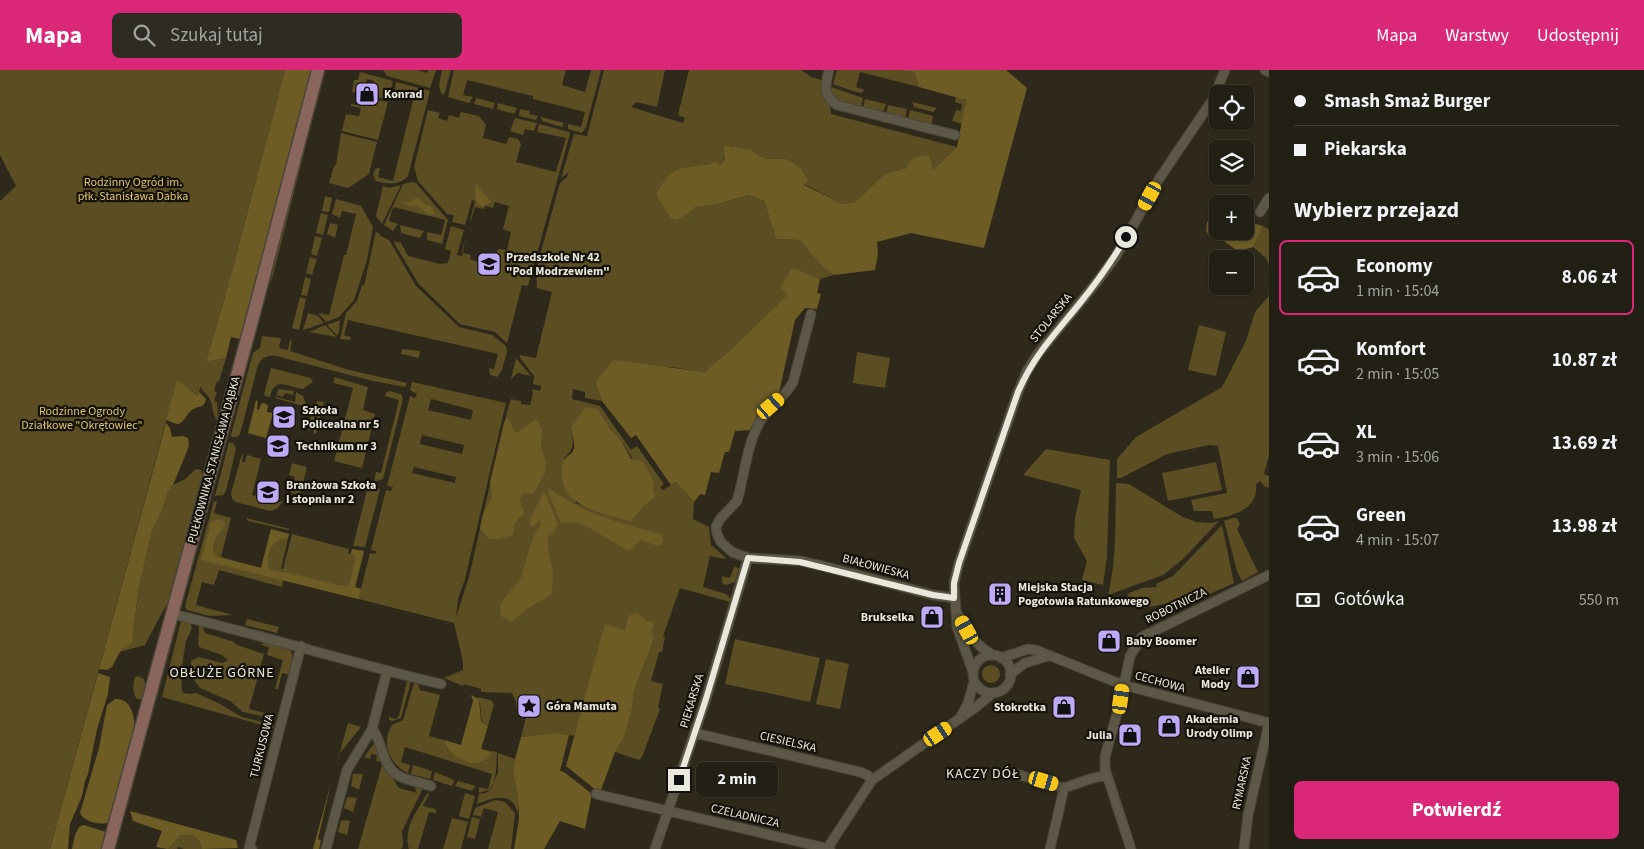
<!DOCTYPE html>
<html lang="pl">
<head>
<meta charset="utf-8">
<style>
	body { margin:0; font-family:"Source Sans 3",sans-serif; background:#2e2c22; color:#f1f3f6; height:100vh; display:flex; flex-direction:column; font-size:19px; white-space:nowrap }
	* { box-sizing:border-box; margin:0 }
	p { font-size:16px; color:#a2a2a0 }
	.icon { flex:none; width:28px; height:28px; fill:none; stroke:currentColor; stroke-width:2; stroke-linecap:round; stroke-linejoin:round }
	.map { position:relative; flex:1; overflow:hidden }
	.side { display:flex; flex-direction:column; background:#221f14; width:375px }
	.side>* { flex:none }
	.hud { display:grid; align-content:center; height:110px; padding:0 25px; background:#221f14 }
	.controls { position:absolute; left:1209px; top:15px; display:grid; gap:10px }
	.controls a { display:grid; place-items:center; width:45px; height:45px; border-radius:8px; background:#221f14; box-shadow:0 1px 4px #0004,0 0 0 1px #3f3d34; font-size:25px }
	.end { position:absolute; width:22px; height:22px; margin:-11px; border:6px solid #eae7dd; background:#111; box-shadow:0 0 0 2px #111 }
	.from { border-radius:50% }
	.bubble { position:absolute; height:35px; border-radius:8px; background:#221f14; box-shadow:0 1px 4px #0004,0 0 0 1px #3f3d34; font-size:16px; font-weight:700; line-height:35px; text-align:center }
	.car { position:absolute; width:15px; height:30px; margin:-15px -8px; border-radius:6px; box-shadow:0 0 4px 1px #0007; background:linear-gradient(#f5c518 24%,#345 0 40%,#f5c518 0 76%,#345 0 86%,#f5c518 0) }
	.hud b { display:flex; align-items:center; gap:18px; height:48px; font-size:19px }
	.hud b+b { border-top:1px solid #3f3d34 }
	.hud i { width:12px; height:12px; background:#f1f3f6 }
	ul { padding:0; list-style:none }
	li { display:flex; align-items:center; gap:15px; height:75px; margin:0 10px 8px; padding:0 15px; border:2px solid transparent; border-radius:8px }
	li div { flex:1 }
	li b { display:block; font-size:19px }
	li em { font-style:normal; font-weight:700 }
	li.current { border-color:#db2777 }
	li>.icon { width:45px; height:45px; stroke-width:1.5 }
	h2 { padding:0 25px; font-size:22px; line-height:60px }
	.pay { display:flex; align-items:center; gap:12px; height:55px; padding:0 25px; font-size:19px }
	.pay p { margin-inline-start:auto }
	.primary-button { display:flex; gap:10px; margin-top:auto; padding:10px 25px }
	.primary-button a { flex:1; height:58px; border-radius:8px; background:#db2777; color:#fff; font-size:20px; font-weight:700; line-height:58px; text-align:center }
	header { display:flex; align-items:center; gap:30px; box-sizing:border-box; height:70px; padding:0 25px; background:#db2777; color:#fff }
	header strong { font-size:24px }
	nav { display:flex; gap:28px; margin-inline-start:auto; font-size:18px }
	.search { width:350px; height:45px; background:#2e2c22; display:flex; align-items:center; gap:12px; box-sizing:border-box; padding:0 18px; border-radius:8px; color:#a2a2a0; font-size:19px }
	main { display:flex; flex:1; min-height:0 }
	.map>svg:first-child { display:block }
	.green { fill:#5b4e23; fill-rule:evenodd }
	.forest { fill:#6d5d25 }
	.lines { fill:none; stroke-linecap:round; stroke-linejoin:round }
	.street-casing { stroke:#494538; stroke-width:11 }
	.secondary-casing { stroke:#494538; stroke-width:15 }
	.street { stroke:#5c5746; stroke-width:9 }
	.secondary { stroke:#89655c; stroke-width:12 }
	.route { stroke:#eae7dd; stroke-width:6 }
	.labels { text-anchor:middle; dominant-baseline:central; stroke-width:4.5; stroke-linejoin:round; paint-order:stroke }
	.poi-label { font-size:12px; font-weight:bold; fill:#eae7dd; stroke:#14120b; text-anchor:start }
	.park-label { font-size:12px; fill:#dec471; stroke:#14120b }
	.street-label { font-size:12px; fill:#eae7dd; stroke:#14120b }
	.neighbourhood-label { font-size:14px; letter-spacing:1px; fill:#eae7dd; stroke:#14120b }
</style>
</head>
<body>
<header>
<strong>Mapa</strong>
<div class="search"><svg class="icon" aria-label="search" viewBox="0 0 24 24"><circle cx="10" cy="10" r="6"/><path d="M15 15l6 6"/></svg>Szukaj tutaj</div>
<nav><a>Mapa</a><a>Warstwy</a><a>Udostępnij</a></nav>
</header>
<main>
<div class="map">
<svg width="1269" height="779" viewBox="0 0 1269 779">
	<rect width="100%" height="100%" fill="#2e291a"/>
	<path class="green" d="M0,0H285L229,212L206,292L226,288L219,312L217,311L214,321L217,322L214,331L217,332L218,351C211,344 214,334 208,326C205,322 202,322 201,316L198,325L177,311L50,779H0V131L16,116L0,85Z
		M323,0H325L271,213L274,182Z
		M383,0H417L427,3L428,0H436L430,18L387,6Z
		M442,0H451L444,25L441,23L439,15Z
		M454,0H566L562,15L585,22L591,0H601L586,57L582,63L568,59V54L581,57L585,42L533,29V26L467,10L463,25L473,27L469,33L448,27Z
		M604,0H665L657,37L636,32L631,37L683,53L685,48L678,45L689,0H801L811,7L822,10C820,21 822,28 830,35L831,44L957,77L933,100L906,98L885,104L855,132L843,134L804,114L807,109L800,97L787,89H769L759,86L750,79L740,80L731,75L721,94L714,91L710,94C683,98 669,95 656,125L681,148L696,137L718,134L749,125L764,131L776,169L800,170L823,198L834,205L820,209L792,199L787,225L728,282L704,302L671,297L595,312L602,331L585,328V322L573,319L572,329L600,336L631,380L637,376L664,414L660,417L663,420L676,412L694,432L693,449L709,457L711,475L726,488L725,489L710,486L703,517L726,524L731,529L730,532L680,518L663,566H665L662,582H659L651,611L663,614L658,638L660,639L642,687L639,690L615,682L624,668L632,639L634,621L655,566L610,557L581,667L557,663L521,667L527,644L517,640L516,632L512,623L481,622V619L464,614L463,616L444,608L463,600V592L454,553L283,510L282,517L219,500L214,515L202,512L196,535L233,545L209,546L187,540L185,536L214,431L217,432L214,443L231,448L221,487L261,498L271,459L289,464L281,499H283L292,464L349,479L348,483L351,484L352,479L364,481L355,517L361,519L370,483L376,484V481L371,480L386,420L391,421L393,417L387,416L410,326L415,328L417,324L410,320L412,312L506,333L465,509L458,529L456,547L469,507L504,353L511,329L521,331V334L530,335L533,324L532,319L540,321L541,316L533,314L534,306L520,288V285L536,288L552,222L537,218L536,200L560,113L567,107L569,102L561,108L574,64L587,66ZM431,329L473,340L471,350L428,340ZM598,339L611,360L621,370L656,427L643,437L631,452L576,433L564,388C576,377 573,373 571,358ZM422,365L464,375L462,384L420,374ZM414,397L456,407L455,413L412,403Z
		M837,0H897L914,2L919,17L860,2L856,17L865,20L861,23C851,21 843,17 833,14Z
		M360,2L393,11L388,30L373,26H375L378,17L373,16L374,11L367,9L362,24L352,22L354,10H358Z
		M396,12L430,21L408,106C399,116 388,114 376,111L373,105L375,99L380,98L378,107L393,111L415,23L401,19L398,28L394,25Z
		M831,17L863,28L861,37L839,32L829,23Z
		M359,27L388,32L378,70L342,61L346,44L359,46L361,38L351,36V34L357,35Z
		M956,27L966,30L962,54L952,51L956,40L961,41L962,34L955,32Z
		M476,28L495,33L493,39L474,34Z
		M865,29L886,34L883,43L863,38Z
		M912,32L937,38L933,42L914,37Z
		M498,33L517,38L514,44L497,39Z
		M888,35L907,39L905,49L886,44Z
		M520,39L530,41L529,44L538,46L536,50L519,46Z
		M428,40L440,43L438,48L447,51L449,45L459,48L461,42L479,46L486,55L483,68L506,74L509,67L518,69L521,74L516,92L556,102L566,68L537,62L539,54L569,62L570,64L528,216L522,215L507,273L495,262L460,254L418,213L393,171L401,173L408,186L440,194L447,193L449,190L451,181L445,179L451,156L464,160L457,185L463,186L462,182L465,168L463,183L471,185L470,189L478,192L477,196L491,200L498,179L507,180L511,162L503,159L509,136L495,132L493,138L485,136L484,139L475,137L471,151H470L475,131L472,130L465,155L452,152L454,145L447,144L418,111L414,97Z
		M910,40L933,46L931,56L908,50Z
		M541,47L564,53L562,57L542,51Z
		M515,48L537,53L534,61L525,59L523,65L510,61Z
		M341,63L377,72L369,104L348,118L329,113L334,96L336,95Z
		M412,112L416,113L448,150L442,174L427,170V162L441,165L445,150L393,137L389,151L398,154L393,161L384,155L403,114Z
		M401,115L382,154L376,146L383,116L389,118Z
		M325,126L332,128L329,142L322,141Z
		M336,129L361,136L373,157L367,190L354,230L339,247L326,252L318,243L329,245L344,185H346L356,144L342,141L340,148L332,144Z
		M321,143L328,145L323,165L316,163Z
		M330,153L338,155L335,168L327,164Z
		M400,155L424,161L420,168L401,163Z
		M1263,156L1269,160V195L1266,188L1253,177Z
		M376,161L381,166L389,170L416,216L459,257L492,265L506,276L507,282L502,300L497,307L490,305L489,298L494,299L498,284L348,250L344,265L351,267L350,270L340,269L346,243L357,231L362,215L364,216Z
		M315,166L322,168L317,186L311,184Z
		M310,187L317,189L312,205L306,203Z
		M305,207L311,209L307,226L301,225Z
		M1269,224V385L1264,404L1269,406V418L1265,417L1260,411L1256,414C1259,438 1235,446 1214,449L1212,441H1194L1191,430L1227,423L1218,376L1209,375L1167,384L1121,408H1117V389L1136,367L1222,317L1246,271L1255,242L1268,227Z
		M300,227L306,229L299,260L292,258Z
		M308,243L318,246L324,253L303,260Z
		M340,250L339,263L337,265L327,255Z
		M325,255L337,267L309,262Z
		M1199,255L1226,262L1216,306L1188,300Z
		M262,266L281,268L279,278L288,280L290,270L292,271L290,281L349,300L407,313L405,317L373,311L276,286C268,285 262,287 258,295L240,364L237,367H232L231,365L253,283L260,278Z
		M402,279L420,281L419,288L401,284Z
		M857,282L890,288L885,318L853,313Z
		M516,288L531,306L518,303L511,309Z
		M271,298L311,308L313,312L303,319C289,318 275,305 270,327L265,326L264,324Z
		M334,307L368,317L363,340L375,344L362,398L334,391L353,318L334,313Z
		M279,319L294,321L293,325L285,323L283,327L277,325L276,327L295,332L296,322L303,326L306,334L304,336L275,328Z
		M389,321L401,324L403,329L383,409L374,412L376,402L381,403L399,330L385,326L386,323Z
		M318,331L324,332L316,364L313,363L319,341L321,342V340L316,339L311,361L308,360L313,335Z
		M229,372L234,374L236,379L226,421L223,425L215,426Z
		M1046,379L1110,390L1107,486L1103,515L1082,510L1087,491L1074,468L1075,448L1081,420L1023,405Z
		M242,384H243L242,392H245L247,385L261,389L252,425L279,432L283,431L277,439L270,441L236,432L232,429L231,423Z
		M1216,392L1222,420L1168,431L1162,403Z
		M292,393L307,397L300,425L291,423L295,407L289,405Z
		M196,399L201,400L203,407L171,528L159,548L145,575L119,582L134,558L139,517L152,461L162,441L168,422L173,415L185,409Z
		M1116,413L1129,414L1181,446L1196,452L1211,453L1219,451L1183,489L1163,505L1108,525C1117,488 1115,450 1116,413Z
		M368,416L380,419L365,477L353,476Z
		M246,448L290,459L288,460L248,451Z
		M1233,448H1237L1240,454L1237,459L1258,502L1242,511L1237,501L1224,451Z
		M1222,455L1234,513L1174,540L1164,534L1144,538L1140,531L1125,530L1129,523L1142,518L1157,517L1156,514L1173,506Z
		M734,497L739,498L735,512L726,515L722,513V506L730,508Z
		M247,549L279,557L277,563L245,555Z
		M181,551L189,552L192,557C191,562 188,566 186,571C184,581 179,615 183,623L190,624L196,623L218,633L242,647L274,655L273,658L162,627Z
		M198,554L202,555L205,563L234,572L237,575L264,584L249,639L268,644L267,647L243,642L230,631L200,618L194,610L191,601V591L199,587L222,593L228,590L222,585L199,577C197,568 201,562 198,554Z
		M735,569L820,588L810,632L725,614Z
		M265,572L290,580C295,588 292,596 290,605L282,603L278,619H275L283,590L267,585L269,577L261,575Z
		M826,589L849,594L840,639L816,634Z
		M982 604a9 9 0 1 1 18 0a9 9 0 1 1-18 0Z
		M138,606L144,609C146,616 147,623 142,629H137C132,623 133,614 135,607Z
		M407,611H411L401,648L392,651L389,650V647L396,649L399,646Z
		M414,613L418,614L420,620L440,625L429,666L444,670C448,687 467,688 482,692L492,681L497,682L496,702L493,714L498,702V683L515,689L513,703L518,727V745C514,720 492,728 477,734L479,724C486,724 491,721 493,714L489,720L479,723V717L488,719L492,704L405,677L401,692L410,695L408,703C396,698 386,685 387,670C387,665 390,659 392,655L403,650Z
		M477,627L491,630L494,634L488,656L482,651C480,644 482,633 477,627Z
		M348,653L361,657L340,683L334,703Z
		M376,671L383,692L376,691L377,685L371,684L370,689L364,687Z
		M382,695H384L399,718L417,723L414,716L423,718L402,761L403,776L401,779H358Z
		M413,695L432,701L430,709L411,704Z
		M435,702L454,710L452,716L433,710Z
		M353,704H363L359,720L351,716Z
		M458,711L476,716L472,721L455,716Z
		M430,722L423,736L435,739L437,743L429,742L418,779H409C403,758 416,743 426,725Z
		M465,723L475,726L469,749L459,746Z
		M347,727L357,728L353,742L344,738Z
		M495,730L505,732L515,743L511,779H488L498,742L484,738L481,747L473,745L475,738Z
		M472,747L480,749L475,769L467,767Z
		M452,748L468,752L461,779H443Z
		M347,750L350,751L347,765L338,762L341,751Z
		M181,765L195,766L199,771L202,779H184L178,777L177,779H168Z"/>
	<path class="forest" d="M285,0H311L240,269L231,267L226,288L206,292L229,212Z
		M897,0H1006L1027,18L984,178L911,163L877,172L878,184L875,200L834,205L823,198L800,170L776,169L764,131L749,125L718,134L696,137L681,148L675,150L671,148L656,125C669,95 682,98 710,94L714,91L721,94L725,88L724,76C735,75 738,80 750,79L759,86L769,89H787L800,97L808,110L804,115L843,134L855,132L885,104L906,98C911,87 918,85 929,86L933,100L957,77L966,30L919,17L914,2Z
		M476,113L482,122L491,132L484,136H478L475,126Z
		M418,127C420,129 421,131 423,133C430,138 431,131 435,145L428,144L418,136H408L403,132H410Z
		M1217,146L1218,161H1245V151L1263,156L1253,177L1238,181L1219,168L1210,167L1206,161L1207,152Z
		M792,198L820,209L817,223L821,224L817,239L805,238L795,250L779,323L751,360L735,361L729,382H725L719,403L711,402L705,425L700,424L694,432L676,412L671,415L636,365L631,368L602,331L595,312L614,290L704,302L728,282L787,225L781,217Z
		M177,310L197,325L199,322L206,329C204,339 199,335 192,340C187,343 184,353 178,354C175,354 170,351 166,350Z
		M256,330L258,332L257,339L259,340L261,334L263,333L268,335L267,342L273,343L266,368L248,363Z
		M586,337L598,339L611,360L621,370L631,389L643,392C648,401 656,410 653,421L656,427L643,437L631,452C599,441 554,437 563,392C565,386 570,386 573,381C576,375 572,364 571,358Z
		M507,349L509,350L515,362H518L534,350L538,351L542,360L541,378L546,392L545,403L533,424H523L519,429L524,442L523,446L520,447L514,454L513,465L497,469H489L480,458C481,453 482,447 484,442C491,427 495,432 490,412L504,353Z
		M166,353L170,358L172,367L183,366L188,368L189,376L183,391L173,415L168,422L162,441L152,461L139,517L132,572L126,577L122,578L112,597L107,600L99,599Z
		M550,419C587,446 618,452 661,464L663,470L662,475L658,476L641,470L629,481L584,455L574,452L561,453L548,421Z
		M543,423L546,424L558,455L552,464L550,463L547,470L548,471V480L553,502L552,523L551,525L527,539L512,552L501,546L500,534L521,508L529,480L533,468L540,456L541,449L532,457L530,455V450Z
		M218,449L225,452V456C218,466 206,476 218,487L261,498L271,459L289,464L288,468C272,468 265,485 269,499L279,502H285L337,515L349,516L356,486L351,484L352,479L364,481L355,517L361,519L358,529L201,490L211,452Z
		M637,543L646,551L654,552L653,558L651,559L653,566H655L634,621L632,639L624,668L615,682L601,720L597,721L566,696L605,554L610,556L625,560C628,551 626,544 637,543Z
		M98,603L110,607L108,624L97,659L88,704L85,711L82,726L70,754L68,779H50Z
		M471,625L479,629L481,651L488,656L481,679L492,682C489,685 487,689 483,691C470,698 447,684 444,670L461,675L473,631Z
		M115,629C131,628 134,645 135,657L110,752C101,756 84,752 80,743L99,678L107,635Z
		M557,663L569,665L560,701L564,702L592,724L585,759L560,751L544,779H514L519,749L518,727L513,703L515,689L521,667Z
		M332,709L318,769L321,770L319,779H313Z
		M130,741L236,770L238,778L202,779L199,771L195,766L181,765L168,779L156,777L162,761L133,751Z
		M84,755L106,762L103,779H72L75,765L79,757Z"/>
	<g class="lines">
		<g class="street-casing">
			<path id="street" d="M829,0C825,15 823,26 837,35L955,65
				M1265,0L1269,2
				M1260,142L1269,128
				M811,244L793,312C785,327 771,336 761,350C748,371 745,400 739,424L737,431L720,449L716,457L717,464L721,472L732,482L748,488L801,491L823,496L933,525L954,528
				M957,543C967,560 975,576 993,585
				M172,544C262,565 351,593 441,614
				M973 604a19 19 0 1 1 38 0a19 19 0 1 1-38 0Z
				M1001,588L1028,579L1036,580L1123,615L1269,653
				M973,602L957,557L954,513L959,493L1018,322L1027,301L1037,285L1096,213L1116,186L1159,109L1213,29L1225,0
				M1010,604L1025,593L1048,586
				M961,646L968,633L974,612
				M372,659C378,665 380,675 383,684C392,711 407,708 431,716
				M695,663L860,702L867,705L872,710
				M1016,704L1064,718
				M596,724L830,779
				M252,779L249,778L301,576
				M326,779L347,700L372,659L387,601
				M655,779L706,629L748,488
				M827,779L872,710L976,637L993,623
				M1050,779L1064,718L1090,709L1106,705
				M1131,779L1105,699V687L1121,629L1130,586L1142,567L1269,505
				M1244,779L1248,745L1269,653"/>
		</g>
		<g class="secondary-casing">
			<path id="secondary" d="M108,779L250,258L318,0"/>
		</g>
		<use href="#street" class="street"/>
		<use href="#secondary" class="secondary"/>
	</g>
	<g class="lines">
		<path class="route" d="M679,710L706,629L748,488L800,492L933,525L954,528V513L959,493L1018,322C1034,285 1055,264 1080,233C1097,212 1112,191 1126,167"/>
	</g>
	<defs>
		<g id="shop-square" transform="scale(1.25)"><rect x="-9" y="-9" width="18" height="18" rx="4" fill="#bda9f5" stroke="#14120b"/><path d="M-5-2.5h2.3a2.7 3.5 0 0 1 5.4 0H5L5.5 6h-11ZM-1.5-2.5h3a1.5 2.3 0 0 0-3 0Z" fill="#111"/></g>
		<g id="school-square" transform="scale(1.25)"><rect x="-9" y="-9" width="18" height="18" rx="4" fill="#bda9f5" stroke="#14120b"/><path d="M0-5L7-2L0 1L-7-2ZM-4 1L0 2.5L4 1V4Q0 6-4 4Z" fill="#111"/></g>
		<g id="university-square" transform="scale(1.25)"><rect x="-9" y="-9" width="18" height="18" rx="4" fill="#bda9f5" stroke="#14120b"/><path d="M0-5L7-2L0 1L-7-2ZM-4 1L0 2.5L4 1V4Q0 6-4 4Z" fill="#111"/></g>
		<g id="building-square" transform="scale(1.25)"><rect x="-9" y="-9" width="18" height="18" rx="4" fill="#bda9f5" stroke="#14120b"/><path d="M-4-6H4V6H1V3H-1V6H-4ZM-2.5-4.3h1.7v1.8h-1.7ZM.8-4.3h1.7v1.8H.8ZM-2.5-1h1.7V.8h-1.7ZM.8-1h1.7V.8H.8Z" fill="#111"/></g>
		<g id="sight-square" transform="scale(1.25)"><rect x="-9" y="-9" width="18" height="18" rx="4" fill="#bda9f5" stroke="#14120b"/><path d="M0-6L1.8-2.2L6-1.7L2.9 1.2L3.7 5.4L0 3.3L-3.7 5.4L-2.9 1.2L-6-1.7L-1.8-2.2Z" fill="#111"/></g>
	</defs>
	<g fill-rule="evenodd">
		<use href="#shop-square" x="367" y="24"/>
		<use href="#school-square" x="489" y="194"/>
		<use href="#university-square" x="284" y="347"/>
		<use href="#school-square" x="278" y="376"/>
		<use href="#school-square" x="268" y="422"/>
		<use href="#building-square" x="1000" y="524"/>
		<use href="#shop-square" x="932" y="547"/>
		<use href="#shop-square" x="1109" y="571"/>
		<use href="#shop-square" x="1248" y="607"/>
		<use href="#sight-square" x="529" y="636"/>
		<use href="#shop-square" x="1064" y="637"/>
		<use href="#shop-square" x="1169" y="656"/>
		<use href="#shop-square" x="1130" y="665"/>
	</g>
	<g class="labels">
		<g class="poi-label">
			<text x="384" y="24">Konrad</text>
			<text x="506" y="187">Przedszkole Nr 42<tspan x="506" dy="14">"Pod Modrzewiem"</tspan></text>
			<text x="302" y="340">Szkoła<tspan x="302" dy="14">Policealna nr 5</tspan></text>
			<text x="296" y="376">Technikum nr 3</text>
			<text x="286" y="415">Branżowa Szkoła<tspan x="286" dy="14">I stopnia nr 2</tspan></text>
			<text x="1018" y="517">Miejska Stacja<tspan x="1018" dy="14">Pogotowia Ratunkowego</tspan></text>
			<text x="914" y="547" text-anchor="end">Brukselka</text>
			<text x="1126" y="571">Baby Boomer</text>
			<text x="1230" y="600" text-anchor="end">Atelier<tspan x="1230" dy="14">Mody</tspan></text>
			<text x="546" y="636">Góra Mamuta</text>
			<text x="1046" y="637" text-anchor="end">Stokrotka</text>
			<text x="1186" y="649">Akademia<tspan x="1186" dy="14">Urody Olimp</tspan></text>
			<text x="1112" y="665" text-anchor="end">Julia</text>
		</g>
		<g class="park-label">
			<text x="133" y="112">Rodzinny Ogród im.<tspan x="133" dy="14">płk. Stanisława Dabka</tspan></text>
			<text x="82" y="341">Rodzinne Ogrody<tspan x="82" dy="14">Działkowe "Okrętowiec"</tspan></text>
		</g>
		<g class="street-label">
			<text transform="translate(1051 248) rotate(-51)">STOLARSKA</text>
			<text transform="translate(214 390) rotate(-75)">PUŁKOWNIKA STANISŁAWA DĄBKA</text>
			<text transform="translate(876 497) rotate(15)">BIAŁOWIESKA</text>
			<text transform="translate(1176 536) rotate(-26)">ROBOTNICZA</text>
			<text transform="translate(1160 612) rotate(15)">CECHOWA</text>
			<text transform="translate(692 631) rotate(-73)">PIEKARSKA</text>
			<text transform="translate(788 672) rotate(13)">CIESIELSKA</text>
			<text transform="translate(262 676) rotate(-76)">TURKUSOWA</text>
			<text transform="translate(1242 713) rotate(-78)">RYMARSKA</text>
			<text transform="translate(745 746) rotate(13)">CZELADNICZA</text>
		</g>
		<g class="neighbourhood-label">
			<text x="222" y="603">OBŁUŻE GÓRNE</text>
			<text x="983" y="704">KACZY DÓŁ</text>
		</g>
	</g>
</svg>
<div class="controls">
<a><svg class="icon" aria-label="locate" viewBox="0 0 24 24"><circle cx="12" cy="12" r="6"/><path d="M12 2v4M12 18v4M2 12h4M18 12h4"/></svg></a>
<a><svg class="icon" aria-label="layers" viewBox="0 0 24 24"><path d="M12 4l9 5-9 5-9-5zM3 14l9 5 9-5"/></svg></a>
<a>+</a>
<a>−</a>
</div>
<i class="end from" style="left:1126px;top:167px"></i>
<i class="end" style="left:679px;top:710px"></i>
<div class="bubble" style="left:696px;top:692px;width:82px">2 min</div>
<i class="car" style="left:1150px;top:126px;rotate:209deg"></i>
<i class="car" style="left:771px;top:336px;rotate:49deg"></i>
<i class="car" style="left:967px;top:560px;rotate:331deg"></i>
<i class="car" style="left:1121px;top:629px;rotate:8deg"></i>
<i class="car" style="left:938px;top:664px;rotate:56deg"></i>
<i class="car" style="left:1044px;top:711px;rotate:106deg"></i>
</div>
<section class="side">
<div class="hud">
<b><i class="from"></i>Smash Smaż Burger</b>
<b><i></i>Piekarska</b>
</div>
<h2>Wybierz przejazd</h2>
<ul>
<li class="current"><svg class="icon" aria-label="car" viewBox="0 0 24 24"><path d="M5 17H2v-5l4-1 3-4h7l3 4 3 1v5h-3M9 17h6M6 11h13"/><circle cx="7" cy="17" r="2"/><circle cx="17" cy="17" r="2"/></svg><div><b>Economy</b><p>1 min · 15:04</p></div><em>8.06 zł</em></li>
<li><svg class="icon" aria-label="car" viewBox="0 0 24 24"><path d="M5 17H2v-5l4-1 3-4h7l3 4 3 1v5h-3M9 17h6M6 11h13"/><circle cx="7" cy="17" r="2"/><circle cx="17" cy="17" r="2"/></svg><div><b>Komfort</b><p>2 min · 15:05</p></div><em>10.87 zł</em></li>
<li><svg class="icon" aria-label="car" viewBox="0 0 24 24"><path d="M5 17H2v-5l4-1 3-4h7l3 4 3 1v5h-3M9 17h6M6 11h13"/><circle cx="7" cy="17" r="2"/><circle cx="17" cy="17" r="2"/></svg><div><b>XL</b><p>3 min · 15:06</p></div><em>13.69 zł</em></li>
<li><svg class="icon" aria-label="car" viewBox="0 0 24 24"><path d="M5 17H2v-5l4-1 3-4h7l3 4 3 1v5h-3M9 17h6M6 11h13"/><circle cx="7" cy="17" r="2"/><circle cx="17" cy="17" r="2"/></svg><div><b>Green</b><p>4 min · 15:07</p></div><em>13.98 zł</em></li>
</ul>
<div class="pay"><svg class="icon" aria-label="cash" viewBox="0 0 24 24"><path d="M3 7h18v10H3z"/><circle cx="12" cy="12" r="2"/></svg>Gotówka<p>550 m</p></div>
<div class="primary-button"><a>Potwierdź</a></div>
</section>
</main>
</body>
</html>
